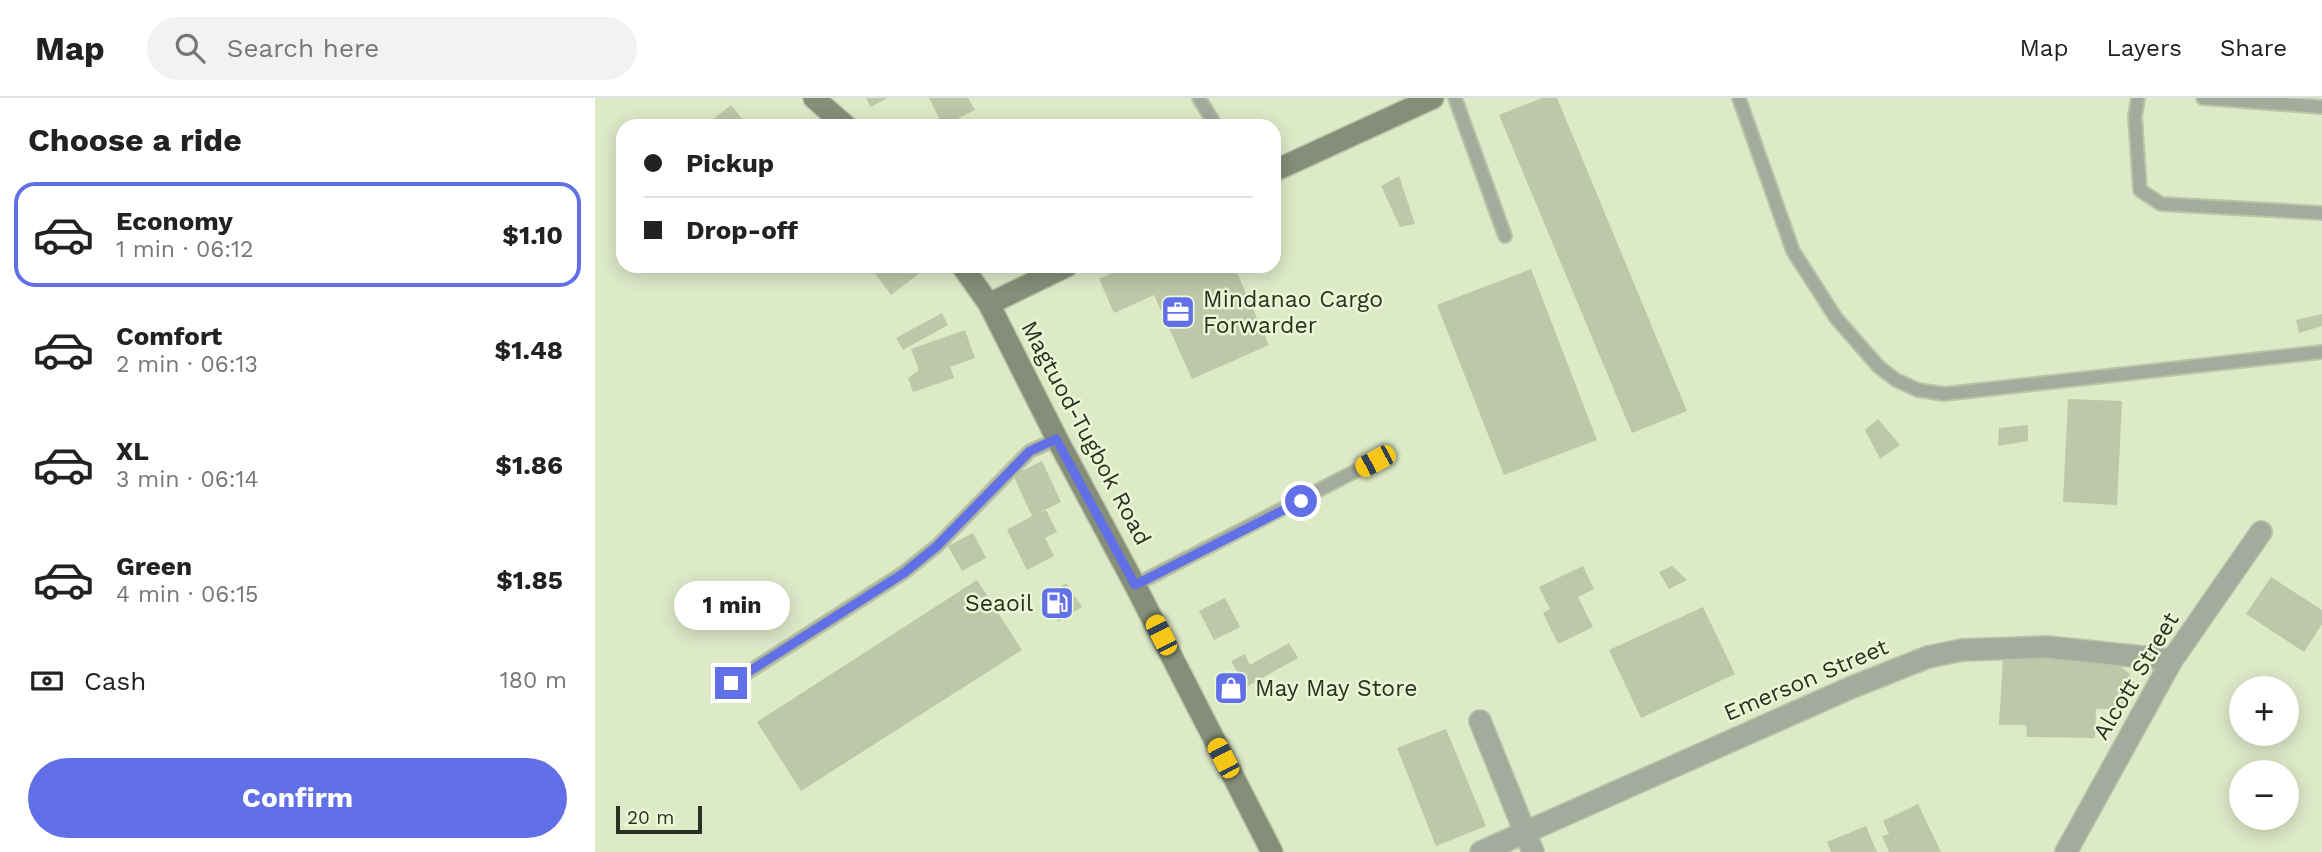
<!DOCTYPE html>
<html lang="en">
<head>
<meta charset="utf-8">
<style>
	body { margin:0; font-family:"Work Sans",sans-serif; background:#f2f2f2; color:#222; height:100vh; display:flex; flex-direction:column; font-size:26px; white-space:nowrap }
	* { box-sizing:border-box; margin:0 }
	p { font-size:23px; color:#767676 }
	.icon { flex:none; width:38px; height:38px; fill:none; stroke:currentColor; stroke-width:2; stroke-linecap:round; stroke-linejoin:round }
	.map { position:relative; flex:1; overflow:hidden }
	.sheet { display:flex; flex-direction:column; background:#fff; width:595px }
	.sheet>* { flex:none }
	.hud { position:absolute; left:21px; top:21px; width:665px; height:154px; border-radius:21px; box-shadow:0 4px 18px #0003; display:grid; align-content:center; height:154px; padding:0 28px; background:#fff }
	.fabs { position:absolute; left:1634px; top:578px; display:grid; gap:14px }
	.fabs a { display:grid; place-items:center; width:70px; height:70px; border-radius:50%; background:#fff; box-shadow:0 4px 18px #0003; font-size:35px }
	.scale { position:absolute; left:21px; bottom:18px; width:86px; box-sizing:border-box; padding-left:7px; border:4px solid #2b3023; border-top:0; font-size:19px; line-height:24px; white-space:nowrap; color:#2b3023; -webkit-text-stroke:5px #eaf7d5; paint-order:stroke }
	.end { position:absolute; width:32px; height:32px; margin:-16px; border:9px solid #6270e8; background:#fff; box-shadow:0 0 0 4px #fff }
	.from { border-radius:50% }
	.bubble { position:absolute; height:49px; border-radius:24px; background:#fff; box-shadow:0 4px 18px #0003; font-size:23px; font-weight:700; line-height:49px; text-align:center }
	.car { position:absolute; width:21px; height:42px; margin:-21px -10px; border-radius:9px; box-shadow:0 0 5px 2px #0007; background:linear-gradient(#f5c518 24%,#345 0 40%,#f5c518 0 76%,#345 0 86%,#f5c518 0) }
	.hud b { display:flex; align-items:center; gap:24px; height:66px; font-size:26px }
	.hud b+b { border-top:2px solid #e0e0e0 }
	.hud i { width:18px; height:18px; background:#222 }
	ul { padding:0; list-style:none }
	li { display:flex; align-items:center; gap:21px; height:105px; margin:0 14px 10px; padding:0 14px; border:4px solid transparent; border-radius:21px }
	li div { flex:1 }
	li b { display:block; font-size:26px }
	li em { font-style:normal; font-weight:700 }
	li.selected { border-color:#6270e8 }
	li>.icon { width:63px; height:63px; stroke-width:1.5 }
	h2 { padding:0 28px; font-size:32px; line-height:84px }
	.pay { display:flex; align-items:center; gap:18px; height:77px; padding:0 28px; font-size:26px }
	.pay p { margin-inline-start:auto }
	.primary-button { display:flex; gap:14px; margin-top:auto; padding:14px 28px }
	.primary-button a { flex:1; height:80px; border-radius:42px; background:#6270e8; color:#fff; font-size:28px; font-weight:700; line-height:80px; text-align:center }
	header { display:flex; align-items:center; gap:42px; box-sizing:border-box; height:98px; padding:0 35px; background:#fff; border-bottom:2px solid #e0e0e0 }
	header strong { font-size:33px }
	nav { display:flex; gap:38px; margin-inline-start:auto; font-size:24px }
	.search { width:490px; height:63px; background:#f2f2f2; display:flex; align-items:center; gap:18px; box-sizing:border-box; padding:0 24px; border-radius:38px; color:#767676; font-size:26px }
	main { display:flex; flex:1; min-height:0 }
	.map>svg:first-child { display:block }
	.building { fill:#bcc8a8 }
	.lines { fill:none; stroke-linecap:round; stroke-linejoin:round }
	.lane-casing { stroke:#b9c5a7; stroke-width:16 }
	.street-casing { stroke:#b9c5a7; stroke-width:24 }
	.secondary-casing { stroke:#b9c5a7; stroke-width:24 }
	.lane { stroke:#a4aa9c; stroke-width:12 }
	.street { stroke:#a4aa9c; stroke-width:21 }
	.secondary { stroke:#868e79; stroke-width:21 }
	.route { stroke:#6270e8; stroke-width:9 }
	.labels { text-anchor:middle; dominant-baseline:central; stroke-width:5; stroke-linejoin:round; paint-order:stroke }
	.poi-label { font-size:23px; fill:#2b3023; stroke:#eaf7d5; text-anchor:start }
	.street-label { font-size:23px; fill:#2b3023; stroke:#eaf7d5 }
</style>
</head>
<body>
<header>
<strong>Map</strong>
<div class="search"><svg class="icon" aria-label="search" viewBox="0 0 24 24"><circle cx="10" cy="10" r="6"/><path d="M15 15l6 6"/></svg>Search here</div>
<nav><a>Map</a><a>Layers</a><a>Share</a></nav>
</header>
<main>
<section class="sheet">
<h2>Choose a ride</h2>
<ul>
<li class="selected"><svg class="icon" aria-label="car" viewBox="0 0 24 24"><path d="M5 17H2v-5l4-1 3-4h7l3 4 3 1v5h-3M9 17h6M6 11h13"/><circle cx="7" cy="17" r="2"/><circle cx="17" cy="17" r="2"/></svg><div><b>Economy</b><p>1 min · 06:12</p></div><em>$1.10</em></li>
<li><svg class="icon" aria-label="car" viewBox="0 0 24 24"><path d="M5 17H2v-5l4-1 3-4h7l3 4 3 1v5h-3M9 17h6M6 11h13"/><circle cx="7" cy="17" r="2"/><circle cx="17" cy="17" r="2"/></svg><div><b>Comfort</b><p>2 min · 06:13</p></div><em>$1.48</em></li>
<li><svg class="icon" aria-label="car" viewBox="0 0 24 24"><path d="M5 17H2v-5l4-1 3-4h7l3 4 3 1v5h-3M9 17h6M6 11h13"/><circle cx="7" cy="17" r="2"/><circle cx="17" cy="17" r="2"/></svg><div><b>XL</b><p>3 min · 06:14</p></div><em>$1.86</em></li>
<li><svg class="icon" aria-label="car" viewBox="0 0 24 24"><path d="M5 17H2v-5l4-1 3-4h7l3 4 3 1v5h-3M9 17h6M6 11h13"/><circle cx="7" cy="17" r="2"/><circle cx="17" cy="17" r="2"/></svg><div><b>Green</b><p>4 min · 06:15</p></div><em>$1.85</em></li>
</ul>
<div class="pay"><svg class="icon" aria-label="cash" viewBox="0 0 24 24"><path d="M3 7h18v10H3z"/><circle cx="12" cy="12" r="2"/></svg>Cash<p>180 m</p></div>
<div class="primary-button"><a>Confirm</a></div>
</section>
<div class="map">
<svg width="1727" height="754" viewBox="0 0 1727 754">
	<rect width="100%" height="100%" fill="#ddeac8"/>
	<path class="building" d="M271,0H292L276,9Z
		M334,0H373L380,12L348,28Z
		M947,0H962L1092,313L1037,335L904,17Z
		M136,7L153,28H110Z
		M804,78L820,126L805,129L786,88Z
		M278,168H334L296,197L276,170Z
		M533,168H639L674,247L597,281L559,197L519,215L504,181Z
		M936,171L1002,342L909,377L842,207Z
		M347,215L353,227L308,252L301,240Z
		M1727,216V228L1704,235L1701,222Z
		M370,232L380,260L355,269L359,280L318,294L313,280L324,272L316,251Z
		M1473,301L1527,303L1522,407L1468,404Z
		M1283,321L1305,347L1285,361L1270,332Z
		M1433,327V343L1403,348L1404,330Z
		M447,363L466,404L441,416L451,412L462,434L450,440L459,458L432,472L412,432L437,418L418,377Z
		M378,435L391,460L367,473L353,448Z
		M988,468L999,491L983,499L998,529L963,546L948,515L955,511L944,489Z
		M1077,468L1092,482L1074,491L1064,474Z
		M1676,479L1727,512V526L1709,554L1651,516Z
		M382,482L427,552L206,693L162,624Z
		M471,485L487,509L463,524L448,500Z
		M630,500L645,529L619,542L604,513Z
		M1108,509L1140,576L1046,620L1014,552Z
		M694,545L703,560L651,589L636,563L650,556L655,567Z
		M1408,560L1519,563L1534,575L1539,584L1537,596L1523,611H1501L1500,640L1432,639L1431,627H1404Z
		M851,631L891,728L841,748L802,650Z
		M1323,706L1346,754H1294L1287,738L1294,736L1288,723Z
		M1271,728L1282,754H1236L1232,744Z"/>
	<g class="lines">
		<g class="lane-casing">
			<path id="lane" d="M604,0L621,28
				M860,0L910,138
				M1144,0L1198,153L1241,220L1284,269L1301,282L1323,292L1349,296L1727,254
				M1543,0L1540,18L1545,92L1566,106L1727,115
				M1608,0L1727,9
				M540,487L780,363
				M136,585L308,475L342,448L435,353L462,341"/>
		</g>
		<g class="street-casing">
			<path id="street" d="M885,623L938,754
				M886,754L1255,590L1333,559L1367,552L1452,549L1577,562
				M1471,754L1577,562L1666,434"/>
		</g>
		<g class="secondary-casing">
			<path id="secondary" d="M219,0L251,28
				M679,73L838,0
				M367,168L394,206L462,341L540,487L677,754
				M394,206L472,168"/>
		</g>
		<use href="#lane" class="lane"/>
		<use href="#street" class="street"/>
		<use href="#secondary" class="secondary"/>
	</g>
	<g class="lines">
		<path class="route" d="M136,585L309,475L342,448L435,353L461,341L540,487L706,403"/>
	</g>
	<defs>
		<g id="office-square" transform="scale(1.75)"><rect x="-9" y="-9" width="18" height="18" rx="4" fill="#6270e8" stroke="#eaf7d5"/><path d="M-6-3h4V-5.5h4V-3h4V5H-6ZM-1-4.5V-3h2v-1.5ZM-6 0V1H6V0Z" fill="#fff"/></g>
		<g id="fuel-square" transform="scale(1.75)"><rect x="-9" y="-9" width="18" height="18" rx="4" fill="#6270e8" stroke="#eaf7d5"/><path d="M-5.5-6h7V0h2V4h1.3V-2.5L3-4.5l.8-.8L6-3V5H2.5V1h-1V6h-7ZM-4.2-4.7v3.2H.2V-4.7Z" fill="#fff"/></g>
		<g id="shop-square" transform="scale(1.75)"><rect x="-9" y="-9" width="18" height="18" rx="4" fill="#6270e8" stroke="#eaf7d5"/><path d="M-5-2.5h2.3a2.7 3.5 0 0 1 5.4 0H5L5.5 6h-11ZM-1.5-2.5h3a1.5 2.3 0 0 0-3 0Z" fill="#fff"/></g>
	</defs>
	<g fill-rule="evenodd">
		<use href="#office-square" x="583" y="214"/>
		<use href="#fuel-square" x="462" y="505"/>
		<use href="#shop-square" x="636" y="590"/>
	</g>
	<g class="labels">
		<g class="poi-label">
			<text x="608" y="201">Mindanao Cargo<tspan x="608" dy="26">Forwarder</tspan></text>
			<text x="438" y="505" text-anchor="end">Seaoil</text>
			<text x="660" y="590">May May Store</text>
		</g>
		<g class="street-label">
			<text transform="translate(491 335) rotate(62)">Magtuod-Tugbok Road</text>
			<text transform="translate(1541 578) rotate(-59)">Alcott Street</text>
			<text transform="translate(1211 582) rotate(-23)">Emerson Street</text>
		</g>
	</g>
</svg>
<div class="fabs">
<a>+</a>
<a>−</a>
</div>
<div class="scale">20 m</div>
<i class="end from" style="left:706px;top:403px"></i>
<i class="end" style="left:136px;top:585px"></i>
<div class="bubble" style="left:79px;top:483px;width:116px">1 min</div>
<i class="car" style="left:780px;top:363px;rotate:242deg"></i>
<i class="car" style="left:566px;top:537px;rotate:333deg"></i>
<i class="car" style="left:628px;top:660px;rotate:332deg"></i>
<div class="hud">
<b><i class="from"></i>Pickup</b>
<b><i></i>Drop-off</b>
</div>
</div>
</main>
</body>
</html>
